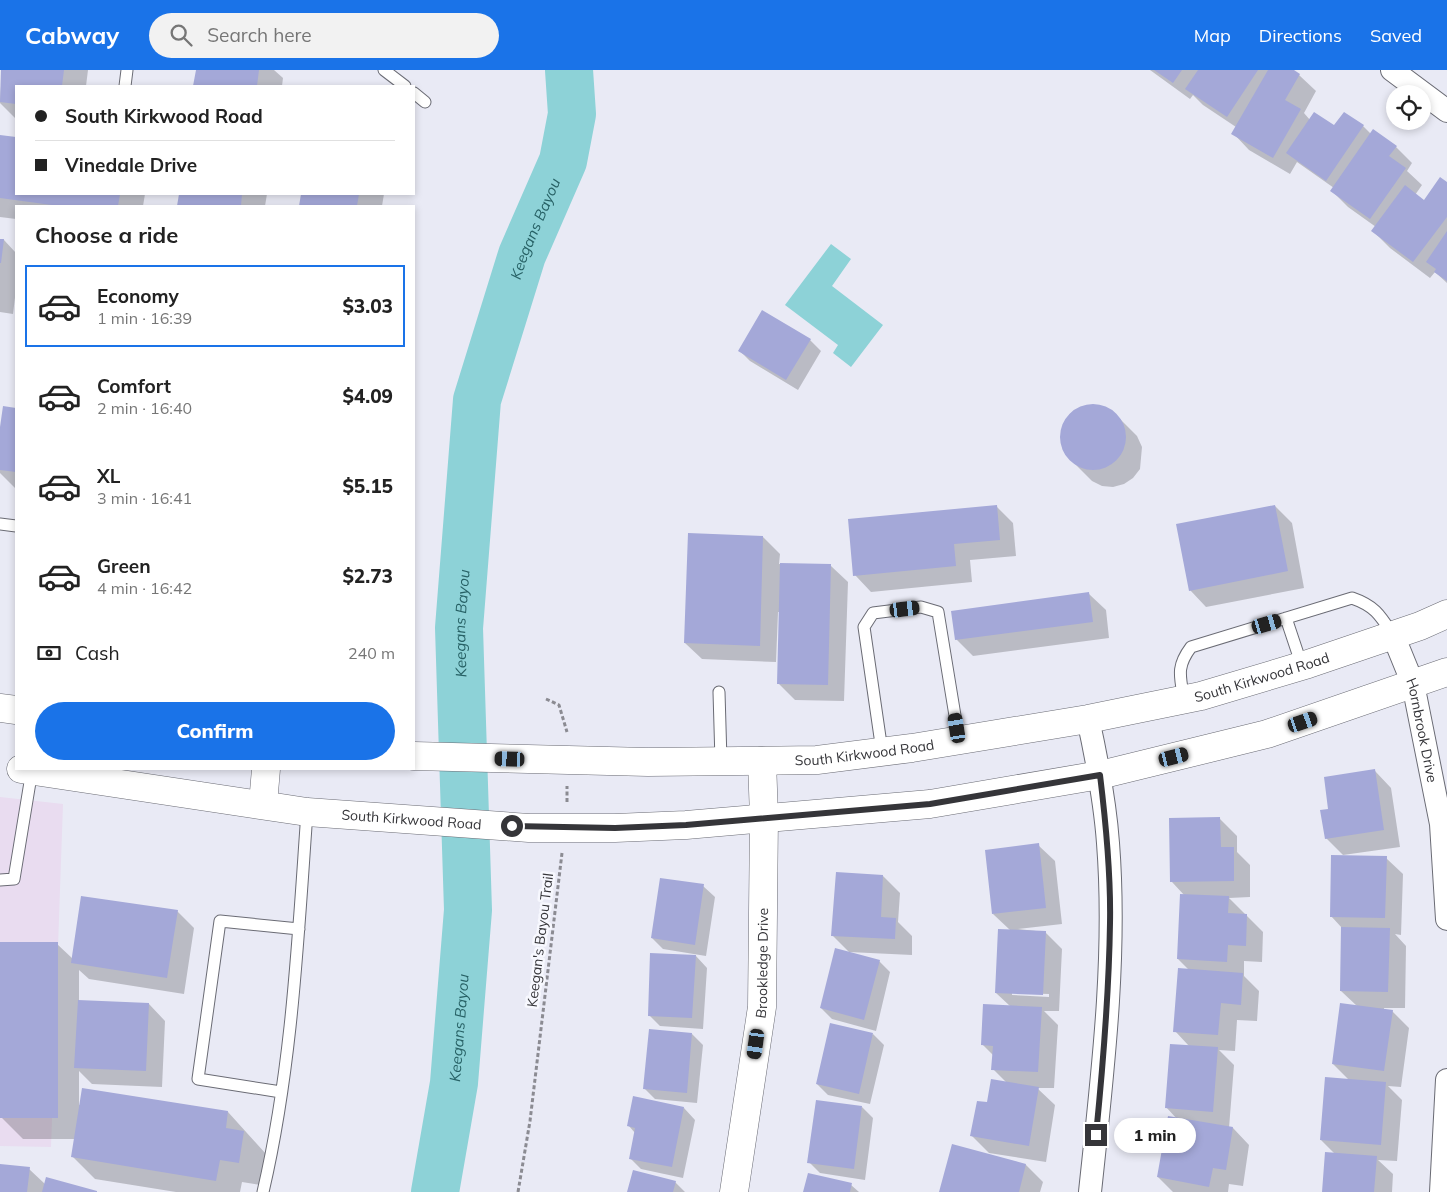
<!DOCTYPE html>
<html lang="en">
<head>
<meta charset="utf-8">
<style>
	body { margin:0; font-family:Mulish,sans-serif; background:#f2f2f2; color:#222; height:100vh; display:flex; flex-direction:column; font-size:19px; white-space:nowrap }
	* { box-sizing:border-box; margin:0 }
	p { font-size:16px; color:#767676 }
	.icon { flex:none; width:28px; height:28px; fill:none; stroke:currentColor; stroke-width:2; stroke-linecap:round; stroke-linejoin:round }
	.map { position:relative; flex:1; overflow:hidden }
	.side { position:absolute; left:15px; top:135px; width:400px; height:565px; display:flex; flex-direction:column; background:#fff; border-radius:0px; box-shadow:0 2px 8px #0003 }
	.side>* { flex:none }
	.hud { position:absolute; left:15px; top:15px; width:400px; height:110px; border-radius:0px; box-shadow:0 2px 8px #0003; display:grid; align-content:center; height:110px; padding:0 20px; background:#fff }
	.buttons { position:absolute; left:1386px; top:15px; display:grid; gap:10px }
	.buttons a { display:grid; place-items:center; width:45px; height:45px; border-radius:50%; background:#fff; box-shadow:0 2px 8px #0003; font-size:25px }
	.end { position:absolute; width:22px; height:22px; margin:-11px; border:6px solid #353539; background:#fff; box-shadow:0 0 0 2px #fff }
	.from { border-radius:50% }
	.bubble { position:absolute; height:35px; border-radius:18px; background:#fff; box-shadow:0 2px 8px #0003; font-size:16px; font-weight:800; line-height:35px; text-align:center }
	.car { position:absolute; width:15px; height:30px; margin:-15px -8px; border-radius:6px; box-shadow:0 0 4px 1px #0007; background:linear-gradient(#222 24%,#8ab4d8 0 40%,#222 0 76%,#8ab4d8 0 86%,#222 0) }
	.hud b { display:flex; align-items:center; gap:18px; height:48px; font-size:19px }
	.hud b+b { border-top:1px solid #e0e0e0 }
	.hud i { width:12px; height:12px; background:#222 }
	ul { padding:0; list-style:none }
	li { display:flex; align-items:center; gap:15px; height:82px; margin:0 10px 8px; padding:0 10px; border:2px solid transparent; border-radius:0px }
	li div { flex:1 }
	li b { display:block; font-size:19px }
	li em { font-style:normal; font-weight:800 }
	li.selected { border-color:#1a73e8 }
	li>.icon { width:45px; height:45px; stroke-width:1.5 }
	h2 { padding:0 20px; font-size:22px; line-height:60px }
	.pay { display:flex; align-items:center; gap:12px; height:55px; padding:0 20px; font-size:19px }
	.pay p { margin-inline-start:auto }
	.cta { display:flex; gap:10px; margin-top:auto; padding:10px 20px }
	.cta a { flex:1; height:58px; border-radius:30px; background:#1a73e8; color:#fff; font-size:20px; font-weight:800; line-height:58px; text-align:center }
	header { display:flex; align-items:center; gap:30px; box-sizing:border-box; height:70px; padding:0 25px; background:#1a73e8; color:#fff }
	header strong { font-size:24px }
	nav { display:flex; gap:28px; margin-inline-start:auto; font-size:18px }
	.search { width:350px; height:45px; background:#f2f2f2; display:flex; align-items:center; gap:12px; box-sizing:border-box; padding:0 18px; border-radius:28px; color:#767676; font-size:19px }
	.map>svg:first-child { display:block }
	.commercial { fill:#e9dcf0 }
	.water { fill:#8dd2d7 }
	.shadow { fill:#0003; fill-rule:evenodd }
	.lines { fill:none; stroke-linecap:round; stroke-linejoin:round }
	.river { stroke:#8dd2d7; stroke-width:48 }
	.building { fill:#a4a8d8 }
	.lane-casing { stroke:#6a6b74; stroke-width:13 }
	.street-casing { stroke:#6a6b74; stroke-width:24 }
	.secondary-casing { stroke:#6a6b74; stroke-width:29 }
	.path { stroke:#8b8b92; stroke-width:3; stroke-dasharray:4 2.5; stroke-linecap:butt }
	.lane { stroke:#fff; stroke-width:11 }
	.street { stroke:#fff; stroke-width:22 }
	.secondary { stroke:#fff; stroke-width:28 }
	.route { stroke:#353539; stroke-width:6 }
	.labels { text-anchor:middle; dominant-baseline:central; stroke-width:5; stroke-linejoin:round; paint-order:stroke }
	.street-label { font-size:14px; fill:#353539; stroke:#f7f8fe }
	.water-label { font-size:15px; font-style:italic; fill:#276165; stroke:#f7f8fe }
</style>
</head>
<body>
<header>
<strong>Cabway</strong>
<div class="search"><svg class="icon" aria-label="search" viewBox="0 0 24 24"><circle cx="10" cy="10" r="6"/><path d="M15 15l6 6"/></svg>Search here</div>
<nav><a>Map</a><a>Directions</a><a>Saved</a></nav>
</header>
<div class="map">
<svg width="1447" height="1122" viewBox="0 0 1447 1122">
	<rect width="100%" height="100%" fill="#e9eaf5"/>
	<path class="commercial" d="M0,727L63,734L51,1077L0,1076Z"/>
	<path class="water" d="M831,174L851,189L832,216L883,255L851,297L833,283L838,275L785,235Z"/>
	<path class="shadow" d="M2,0H88L86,16H16V49L0,33Z
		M197,0H274L283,8L282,16H195Z
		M1150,0H1291L1299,5L1316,21L1304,43L1310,50L1335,57L1363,56L1371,64L1396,77L1412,93L1407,101L1422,115L1415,125L1424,131L1447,114V213L1435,202L1430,208L1390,178L1373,161L1376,157L1348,137L1332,121L1334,118L1297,92L1290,104L1249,80L1233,63L1236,57L1203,35L1193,25L1190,29Z
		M0,67L16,69V124H145L143,136H16V149L0,147Z
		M180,124H267L265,136H178Z
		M302,124H384L382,136H301Z
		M0,170H4L16,183V219L13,244L0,242Z
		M810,270L821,281L798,320L750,291L739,280Z
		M1091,335L1102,336L1112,341L1137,366L1142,377L1140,399L1133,408L1124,414L1113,417L1102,416L1092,411L1067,386L1062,375L1061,364L1064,353L1070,344L1080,338Z
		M4,338L16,339V419L0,403V366Z
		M996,436L1013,453L1016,486L970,490L972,512L871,522L855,505Z
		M1275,436L1292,453L1304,518L1206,537L1190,520Z
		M763,467L780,484L779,494L831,496L848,512L844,631L795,630L778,613L780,542H778L776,592L702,589L685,573Z
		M1089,524L1106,540L1109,568L973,586L956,569Z
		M1375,701L1391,718L1400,777L1343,785L1326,768L1329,740Z
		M1220,749L1237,766V782L1250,795V827L1229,828L1263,862L1262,892L1244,891V906L1259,921L1257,951L1237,950L1235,981L1219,980L1234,995L1229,1058H1233L1249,1075L1243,1116L1229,1114L1228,1122H1173L1158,1107L1177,1049L1166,1037L1189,976L1175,961L1190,901L1178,889L1185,826L1172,812Z
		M1038,775L1055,791L1062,854L1018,859L1045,862L1062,879L1059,941H1044L1058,955L1054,1018H1037L1055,1035L1046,1092L989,1083L972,1066L988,1033L1007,1013L993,999L994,986L982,974L1010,936L996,923L1010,860L993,844ZM1012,923L1049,924V927L1012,925Z
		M1386,788L1403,804L1401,865L1395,864L1406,876L1405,938H1384V940L1392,941L1409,958L1401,1017L1388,1016L1402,1030L1397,1091L1378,1090L1393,1104L1392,1122H1323L1336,1085L1321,1070L1349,1010L1333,994L1357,936L1341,921L1342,858L1331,846Z
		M883,806L900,823L898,852L912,866V885L849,882L832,865Z
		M703,816L715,827L706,886L663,879L652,868Z
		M177,841L194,858L184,924L89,909L79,900V931L149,934L165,951L162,1017L92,1014L79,1001V1035L228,1042L266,1084L261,1115L242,1112L240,1122H176L95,1109L73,1087L75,1069H23L1,1047L57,874L73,889Z
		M696,886L707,898L703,959L660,956L649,945Z
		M879,891L890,902L876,961L832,949L821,938Z
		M692,964L703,975L697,1033L655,1029L644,1018Z
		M873,964L884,975L870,1034L828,1025L817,1014Z
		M862,1037L873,1048L865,1110L820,1103L809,1092Z
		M684,1038L695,1050L683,1108L641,1099L630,1088L635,1063L629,1056Z
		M952,1076L1026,1095L1043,1112L1040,1122H941Z
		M0,1096L29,1099L45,1114L94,1122H0Z
		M675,1112L685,1122H629Z
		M851,1115L859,1122H804Z"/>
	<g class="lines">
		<path class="river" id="s1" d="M435,1122L454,1013L468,840L459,558L477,330L522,185L563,91L572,44L569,0"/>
	</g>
	<path class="building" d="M1,0H64L62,16H16V34L0,32Z
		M196,0H259L257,16H193Z
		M1154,0H1182L1173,13Z
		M1198,0H1258L1227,47L1185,19Z
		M1268,0H1294L1300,4L1285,30L1301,39L1273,88L1231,64Z
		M1314,42L1334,55L1344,42L1364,55L1326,111L1286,83Z
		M1373,59L1397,76L1389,86L1406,98L1370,149L1330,121Z
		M0,65L16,67V124H120L118,136H59L0,128Z
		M1440,107L1447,112V147L1413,192L1371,161L1405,115L1424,130Z
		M179,124H242L241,136H177Z
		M301,124H359L357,136H299Z
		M1447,161V211L1434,202L1436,199L1426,192Z
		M0,169H4L1,193H0Z
		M762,240L811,269L786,310L738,281Z
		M1060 367a33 33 0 1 1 66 0a33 33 0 1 1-66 0Z
		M3,336L16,338V402L0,400V357Z
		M997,435L1000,470L954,474L956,496L853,506L848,449Z
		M1275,435L1288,501L1189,521L1176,454Z
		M688,463L763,466L760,576L684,573Z
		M780,493L831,494L828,615L777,614Z
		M1089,522L1093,552L955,570L951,541Z
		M1375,699L1384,760L1325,769L1320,740L1328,739L1324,707Z
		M1220,747L1221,777H1234V811L1170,812L1169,748Z
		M1039,773L1046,838L992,844L985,780Z
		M1331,785L1387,786L1385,848L1330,847Z
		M836,802L883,805L881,847L896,848L895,869L831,866Z
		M660,808L704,814L695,875L651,868Z
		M1180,824L1229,826L1228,843L1247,844L1246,876L1228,875L1227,892L1177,889Z
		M81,826L178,840L167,908L71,893Z
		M1341,857L1390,858L1388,922L1340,921Z
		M998,859L1046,861L1043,925L995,923Z
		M0,872H58V1048H0Z
		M835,878L880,890L864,950L820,938Z
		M650,883L696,885L692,948L648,946Z
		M1178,898L1243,903L1241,935L1221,933L1218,965L1173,962Z
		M78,930L149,933L146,1001L74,998Z
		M1340,933L1393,940L1384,1001L1332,994Z
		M983,934L1042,937L1038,1002L991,1000L993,976L981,975Z
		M830,953L873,963L859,1024L816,1014Z
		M649,959L692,963L687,1023L643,1019Z
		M1170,974L1218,977L1213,1042L1165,1038Z
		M1325,1007L1386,1012L1381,1075L1320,1070Z
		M991,1009L1039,1017L1029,1076L970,1066L977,1031L987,1032Z
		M82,1018L228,1041L226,1058L244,1061L239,1093L220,1090L216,1111L71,1087Z
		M633,1026L684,1037L672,1097L629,1089L635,1058L627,1056Z
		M816,1030L862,1036L854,1099L807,1093Z
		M1168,1046L1233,1057L1226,1100L1213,1098L1209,1117L1157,1107Z
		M952,1074L1026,1094L1019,1122H939Z
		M1325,1082L1377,1086L1374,1122H1322Z
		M0,1094L30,1097L27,1122H0Z
		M633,1100L676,1111L673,1122H627Z
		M808,1103L852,1113L850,1122H803Z
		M46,1107L97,1121V1122H42Z"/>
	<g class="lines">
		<g class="lane-casing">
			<path id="lane" d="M384,0L405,16
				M125,16L127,0
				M414,23L425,32
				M0,454L16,456
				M1286,548L1302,596
				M719,622L721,691
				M1184,630C1180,606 1176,597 1191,577L1352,528C1375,536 1380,545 1393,565
				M882,681L864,557L873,543L921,537L938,542L959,670
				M0,810L14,809L32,700
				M281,1022L198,1009L220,851L299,859
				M263,1122C292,998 298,868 307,742"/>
		</g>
		<g class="street-casing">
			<g id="street">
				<path d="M1392,0L1447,41"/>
				<path id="s2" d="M1393,565L1413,614L1441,754L1447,849"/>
				<path d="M1088,649C1097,690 1105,731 1108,773C1117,888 1102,1008 1090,1122"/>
				<path d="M1441,1122L1447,1010"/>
			</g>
		</g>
		<g class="secondary-casing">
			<g id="secondary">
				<path d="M0,638L16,640"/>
				<path id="s3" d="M414,686L648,692L817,690L912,678L1088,649L1201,626L1308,594L1420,556L1447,544"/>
				<path id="s4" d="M21,699L307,742L529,758H615L686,755L930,734L1100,705L1267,664L1447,602"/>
				<path d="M263,734L266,699"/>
				<path id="s5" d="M734,1122L762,937L764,747L762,691"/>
			</g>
		</g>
		<path class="path" d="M546,629L559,635L567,662
			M567,732V716
			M518,1122L530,1051L562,783"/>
		<use href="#lane" class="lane"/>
		<use href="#street" class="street"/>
		<use href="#secondary" class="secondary"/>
	</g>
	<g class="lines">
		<path class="route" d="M512,756L615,758L686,755L930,734L1100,705C1106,754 1111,803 1110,853C1109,924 1103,995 1096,1065"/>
	</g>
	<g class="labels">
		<g class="street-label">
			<text stroke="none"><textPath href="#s3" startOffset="856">South Kirkwood Road</textPath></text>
			<text stroke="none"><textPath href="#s2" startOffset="100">Hornbrook Drive</textPath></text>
			<text stroke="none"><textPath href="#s3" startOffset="451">South Kirkwood Road</textPath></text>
			<text stroke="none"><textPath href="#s4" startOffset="394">South Kirkwood Road</textPath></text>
			<text transform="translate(540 870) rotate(-83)">Keegan's Bayou Trail</text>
			<text stroke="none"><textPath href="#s5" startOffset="231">Brookledge Drive</textPath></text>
		</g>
		<g class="water-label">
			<text stroke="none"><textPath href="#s1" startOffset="976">Keegans Bayou</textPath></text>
			<text stroke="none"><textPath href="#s1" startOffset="571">Keegans Bayou</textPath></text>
			<text stroke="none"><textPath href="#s1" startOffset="166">Keegans Bayou</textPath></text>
		</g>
	</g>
</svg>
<div class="buttons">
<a><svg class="icon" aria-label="locate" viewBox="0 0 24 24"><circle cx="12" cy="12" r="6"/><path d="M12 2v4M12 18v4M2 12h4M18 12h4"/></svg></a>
</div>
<i class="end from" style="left:512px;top:756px"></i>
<i class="end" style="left:1096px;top:1065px"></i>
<div class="bubble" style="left:1114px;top:1048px;width:82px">1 min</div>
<i class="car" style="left:905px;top:539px;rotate:83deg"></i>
<i class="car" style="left:1267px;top:554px;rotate:74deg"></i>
<i class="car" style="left:1303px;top:652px;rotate:71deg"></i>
<i class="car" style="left:957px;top:658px;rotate:351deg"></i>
<i class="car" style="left:1174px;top:687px;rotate:76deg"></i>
<i class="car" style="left:510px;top:689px;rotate:272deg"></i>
<i class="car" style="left:756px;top:974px;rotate:188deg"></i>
<div class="hud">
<b><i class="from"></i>South Kirkwood Road</b>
<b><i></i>Vinedale Drive</b>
</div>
<section class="side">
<h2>Choose a ride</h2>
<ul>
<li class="selected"><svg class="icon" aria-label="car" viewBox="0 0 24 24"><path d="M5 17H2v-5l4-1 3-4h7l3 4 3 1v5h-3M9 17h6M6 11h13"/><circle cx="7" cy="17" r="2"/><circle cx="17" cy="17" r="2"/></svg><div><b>Economy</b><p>1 min · 16:39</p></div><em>$3.03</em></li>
<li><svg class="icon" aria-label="car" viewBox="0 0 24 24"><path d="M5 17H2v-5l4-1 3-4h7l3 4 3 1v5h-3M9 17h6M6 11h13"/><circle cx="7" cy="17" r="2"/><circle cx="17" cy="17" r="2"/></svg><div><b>Comfort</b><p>2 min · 16:40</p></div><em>$4.09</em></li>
<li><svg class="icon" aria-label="car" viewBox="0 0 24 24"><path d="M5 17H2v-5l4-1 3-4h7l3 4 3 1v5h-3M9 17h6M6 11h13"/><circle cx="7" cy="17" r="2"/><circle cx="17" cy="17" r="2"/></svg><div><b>XL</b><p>3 min · 16:41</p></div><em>$5.15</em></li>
<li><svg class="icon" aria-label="car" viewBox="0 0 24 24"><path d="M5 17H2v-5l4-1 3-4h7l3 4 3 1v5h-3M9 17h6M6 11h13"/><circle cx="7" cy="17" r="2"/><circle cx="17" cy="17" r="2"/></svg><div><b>Green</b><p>4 min · 16:42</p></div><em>$2.73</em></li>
</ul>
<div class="pay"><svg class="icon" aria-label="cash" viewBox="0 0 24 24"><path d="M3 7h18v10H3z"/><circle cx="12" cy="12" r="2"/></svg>Cash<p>240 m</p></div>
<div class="cta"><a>Confirm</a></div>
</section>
</div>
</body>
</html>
